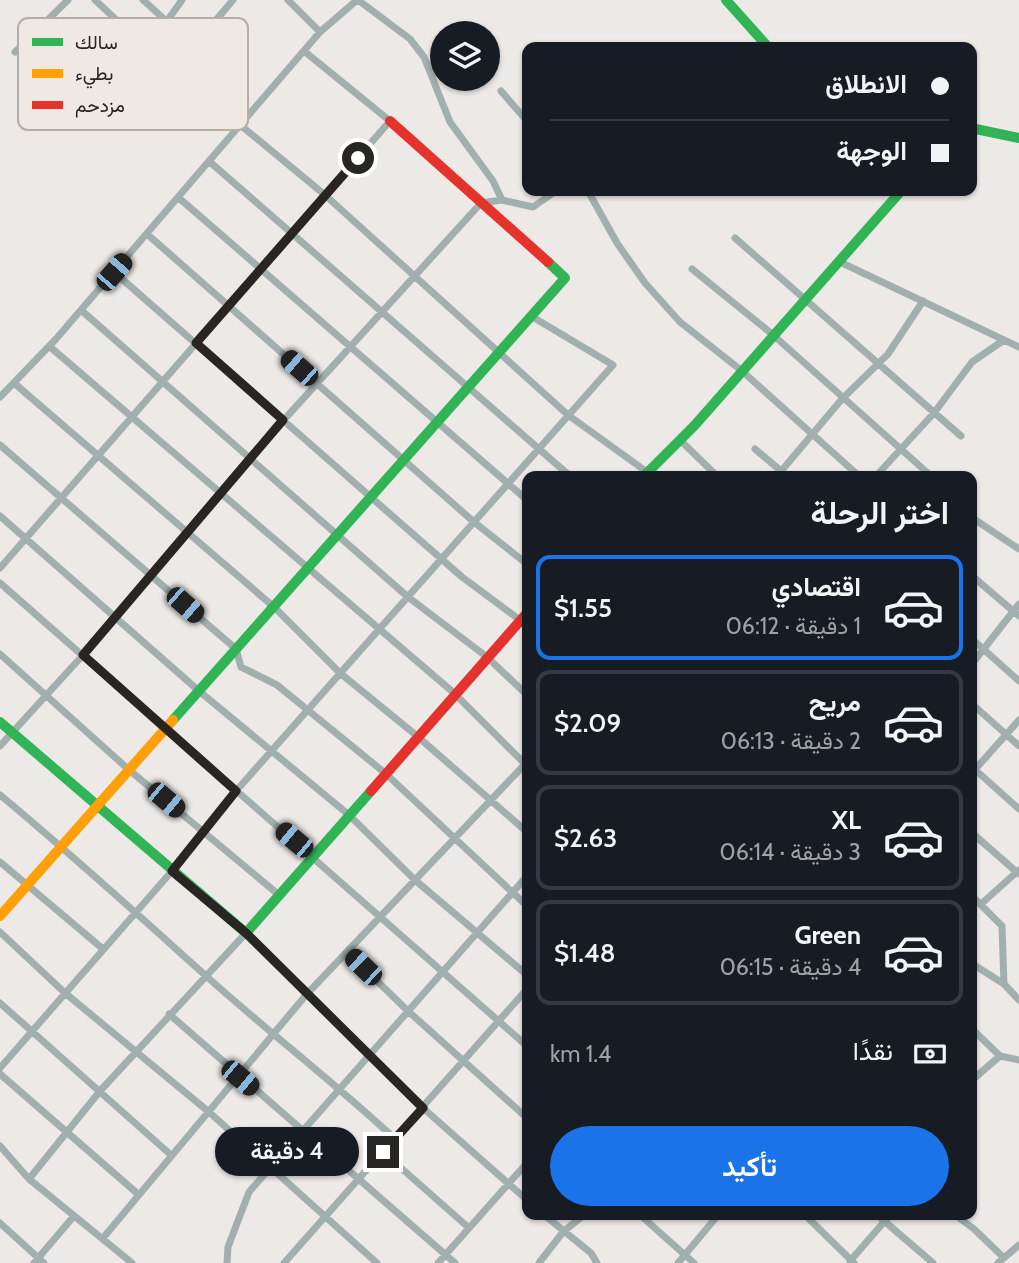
<!DOCTYPE html>
<html lang="ar">
<head>
<meta charset="utf-8">
<style>
	body { margin:0; font-family:Cabin,Vazirmatn,sans-serif; background:#242831; color:#f1f3f6; direction:rtl; height:100vh; display:flex; flex-direction:column; font-size:26px; white-space:nowrap }
	* { box-sizing:border-box; margin:0 }
	p { font-size:23px; color:#9ea1a6 }
	.icon { flex:none; width:38px; height:38px; fill:none; stroke:currentColor; stroke-width:2; stroke-linecap:round; stroke-linejoin:round }
	.map { position:relative; flex:1; overflow:hidden; direction:ltr }
	.sheet { position:absolute; left:522px; top:471px; width:455px; height:749px; display:flex; flex-direction:column; background:#171b24; border-radius:14px; box-shadow:0 2px 5px #0004; direction:rtl }
	.sheet>* { flex:none }
	.top-card { position:absolute; left:522px; top:42px; width:455px; height:154px; border-radius:14px; box-shadow:0 2px 5px #0004; direction:rtl; display:grid; align-content:center; height:154px; padding:0 28px; background:#171b24 }
	.tools { position:absolute; left:430px; top:21px; display:grid; gap:14px }
	.tools a { display:grid; place-items:center; width:70px; height:70px; border-radius:50%; background:#171b24; box-shadow:0 2px 5px #0004; font-size:35px }
	.end { position:absolute; width:32px; height:32px; margin:-16px; border:9px solid #282523; background:#fff; box-shadow:0 0 0 4px #fff }
	.from { border-radius:50% }
	.bubble { position:absolute; height:49px; border-radius:24px; background:#171b24; box-shadow:0 2px 5px #0004; font-size:23px; font-weight:600; line-height:49px; text-align:center; direction:rtl }
	.car { position:absolute; width:21px; height:42px; margin:-21px -10px; border-radius:9px; box-shadow:0 0 5px 2px #0007; background:linear-gradient(#222 24%,#8ab4d8 0 40%,#222 0 76%,#8ab4d8 0 86%,#222 0) }
	.top-card b { display:flex; align-items:center; gap:24px; height:66px; font-size:26px }
	.top-card b+b { border-top:2px solid #363941 }
	.top-card i { width:18px; height:18px; background:#f1f3f6 }
	ul { padding:0; list-style:none }
	li { display:flex; align-items:center; gap:21px; height:105px; margin:0 14px 10px; padding:0 14px; border:4px solid #363941; border-radius:14px }
	li div { flex:1 }
	li b { display:block; font-size:26px }
	li em { font-style:normal; font-weight:600 }
	li.selected { border-color:#1a73e8 }
	li>.icon { width:63px; height:63px; stroke-width:1.5 }
	h2 { padding:0 28px; font-size:32px; line-height:84px }
	.pay { display:flex; align-items:center; gap:18px; height:77px; padding:0 28px; font-size:26px }
	.pay p { margin-inline-start:auto }
	.primary-button { display:flex; gap:14px; margin-top:auto; padding:14px 28px }
	.primary-button a { flex:1; height:80px; border-radius:42px; background:#1a73e8; color:#fff; font-size:28px; font-weight:600; line-height:80px; text-align:center }
	.map>svg:first-child { display:block }
	.lines { fill:none; stroke-linecap:round; stroke-linejoin:round }
	.street { stroke:#a2afaf; stroke-width:7 }
	.fast { stroke:#30b455; stroke-width:10 }
	.slow { stroke:#ff9f0a; stroke-width:10 }
	.jam { stroke:#e5322d; stroke-width:10 }
	.route { stroke:#282523; stroke-width:9 }
	.key { fill:#f0e8e2; stroke:#b4aea9; stroke-width:2 }
	.key-label { font-size:19px; fill:#282523 }
</style>
</head>
<body>
<div class="map">
<svg width="1019" height="1263" viewBox="0 0 1019 1263">
	<rect width="100%" height="100%" fill="#ece9e6"/>
	<g class="lines">
		<path class="street" d="M95,0L140,42L325,195L568,415L647,472
			M143,0L194,46L233,0
			M358,0L410,39L424,57L450,122L493,181L502,200
			M167,21L182,0
			M320,32L357,0
			M15,52L68,0
			M501,91L527,121
			M210,162L570,476
			M588,191L617,243L645,283L680,322L742,371L859,476
			M179,198L527,500
			M147,234L474,522L527,564
			M735,238L961,436
			M840,262L1019,347
			M692,269L772,334L931,476
			M114,272L462,577L520,620L527,628
			M81,310L408,597L487,657L527,695
			M49,346L454,693L527,766
			M14,383L274,607L340,673L417,736L527,832
			M0,397L56,339L320,32L288,0
			M680,440L717,476
			M0,445L236,649L241,667L277,685L385,773L527,906
			M755,449L787,476
			M777,476L842,399L888,354L923,301
			M876,476L934,413L972,362L1004,340
			M0,516L199,691L349,815L415,880L527,975
			M971,517L1019,549
			M0,568L390,121L304,51
			M971,575L1019,616
			M0,583L527,1046
			M971,638L1019,681
			M0,654L128,769L279,895
			M971,665L1019,604
			M971,703L1019,746
			M0,746L83,655L251,456L481,203L502,200L533,207L556,191
			M971,766L1019,809
			M971,774L1019,720
			M0,795C70,853 137,914 205,975C267,1031 334,1082 395,1139
			M971,832L1019,874
			M0,862L103,949
			M971,895L1002,926L1004,984
			M981,904L1019,870
			M0,932L65,993L209,1112L377,1263
			M347,952L408,1011L527,1118
			M971,963L1004,984L1019,1000
			M0,1003L171,1155
			M169,1014L455,1263
			M971,1028L1000,1056
			M0,1068L172,871L236,791L613,365L531,316
			M0,1074L138,1194
			M971,1081L1000,1056L1019,1060
			M0,1146L29,1179L132,1263
			M383,1152L469,1228
			M29,1179L100,1091L246,933L423,1108L527,1200
			M543,1214L591,1253L597,1263
			M639,1214L694,1263
			M804,1214L854,1263
			M876,1214L933,1263
			M954,1214L974,1229L1002,1256
			M0,1223L44,1263
			M103,1238L306,995L527,762
			M850,1261L891,1214
			M34,1263L74,1216
			M227,1263L228,1247L249,1192L527,876
			M284,1263L527,989
			M438,1263L527,1163
			M539,1263L563,1232L585,1214
			M678,1263L719,1214
			M998,1263L1019,1245"/>
		<path class="fast" d="M726,0L768,47
			M971,128L1019,138
			M644,476L695,425L901,191
			M173,720L565,278L548,262
			M0,722L246,933L371,791"/>
		<path class="slow" d="M0,916L173,720"/>
		<path class="jam" d="M390,121L548,262
			M371,791L527,613"/>
	</g>
	<g class="lines">
		<path class="route" d="M358,158L196,343L283,420L83,655L236,791L172,871L246,933L423,1108L383,1152"/>
	</g>
	<rect x="18" y="18" width="230" height="112" rx="10" class="key"/>
	<rect x="32" y="38" width="31" height="8" fill="#30b455"/>
	<rect x="32" y="69" width="31" height="9" fill="#ff9f0a"/>
	<rect x="32" y="101" width="31" height="8" fill="#e5322d"/>
	<g class="key-label">
		<text x="75" y="49">سالك</text>
		<text x="75" y="80">بطيء</text>
		<text x="75" y="112">مزدحم</text>
	</g>
</svg>
<div class="tools">
<a><svg class="icon" aria-label="layers" viewBox="0 0 24 24"><path d="M12 4l9 5-9 5-9-5zM3 14l9 5 9-5"/></svg></a>
</div>
<i class="end from" style="left:358px;top:158px"></i>
<i class="end" style="left:383px;top:1152px"></i>
<div class="bubble" style="left:215px;top:1127px;width:144px">4 دقيقة</div>
<i class="car" style="left:114px;top:272px;rotate:41deg"></i>
<i class="car" style="left:299px;top:368px;rotate:311deg"></i>
<i class="car" style="left:185px;top:605px;rotate:131deg"></i>
<i class="car" style="left:166px;top:800px;rotate:130deg"></i>
<i class="car" style="left:294px;top:840px;rotate:310deg"></i>
<i class="car" style="left:363px;top:967px;rotate:314deg"></i>
<i class="car" style="left:240px;top:1078px;rotate:130deg"></i>
<div class="top-card">
<b><i class="from"></i>الانطلاق</b>
<b><i></i>الوجهة</b>
</div>
<section class="sheet">
<h2>اختر الرحلة</h2>
<ul>
<li class="selected"><svg class="icon" aria-label="car" viewBox="0 0 24 24"><path d="M5 17H2v-5l4-1 3-4h7l3 4 3 1v5h-3M9 17h6M6 11h13"/><circle cx="7" cy="17" r="2"/><circle cx="17" cy="17" r="2"/></svg><div><b>اقتصادي</b><p>1 دقيقة · 06:12</p></div><em>$1.55</em></li>
<li><svg class="icon" aria-label="car" viewBox="0 0 24 24"><path d="M5 17H2v-5l4-1 3-4h7l3 4 3 1v5h-3M9 17h6M6 11h13"/><circle cx="7" cy="17" r="2"/><circle cx="17" cy="17" r="2"/></svg><div><b>مريح</b><p>2 دقيقة · 06:13</p></div><em>$2.09</em></li>
<li><svg class="icon" aria-label="car" viewBox="0 0 24 24"><path d="M5 17H2v-5l4-1 3-4h7l3 4 3 1v5h-3M9 17h6M6 11h13"/><circle cx="7" cy="17" r="2"/><circle cx="17" cy="17" r="2"/></svg><div><b>XL</b><p>3 دقيقة · 06:14</p></div><em>$2.63</em></li>
<li><svg class="icon" aria-label="car" viewBox="0 0 24 24"><path d="M5 17H2v-5l4-1 3-4h7l3 4 3 1v5h-3M9 17h6M6 11h13"/><circle cx="7" cy="17" r="2"/><circle cx="17" cy="17" r="2"/></svg><div><b>Green</b><p>4 دقيقة · 06:15</p></div><em>$1.48</em></li>
</ul>
<div class="pay"><svg class="icon" aria-label="cash" viewBox="0 0 24 24"><path d="M3 7h18v10H3z"/><circle cx="12" cy="12" r="2"/></svg>نقدًا<p>1.4 km</p></div>
<div class="primary-button"><a>تأكيد</a></div>
</section>
</div>
</body>
</html>
